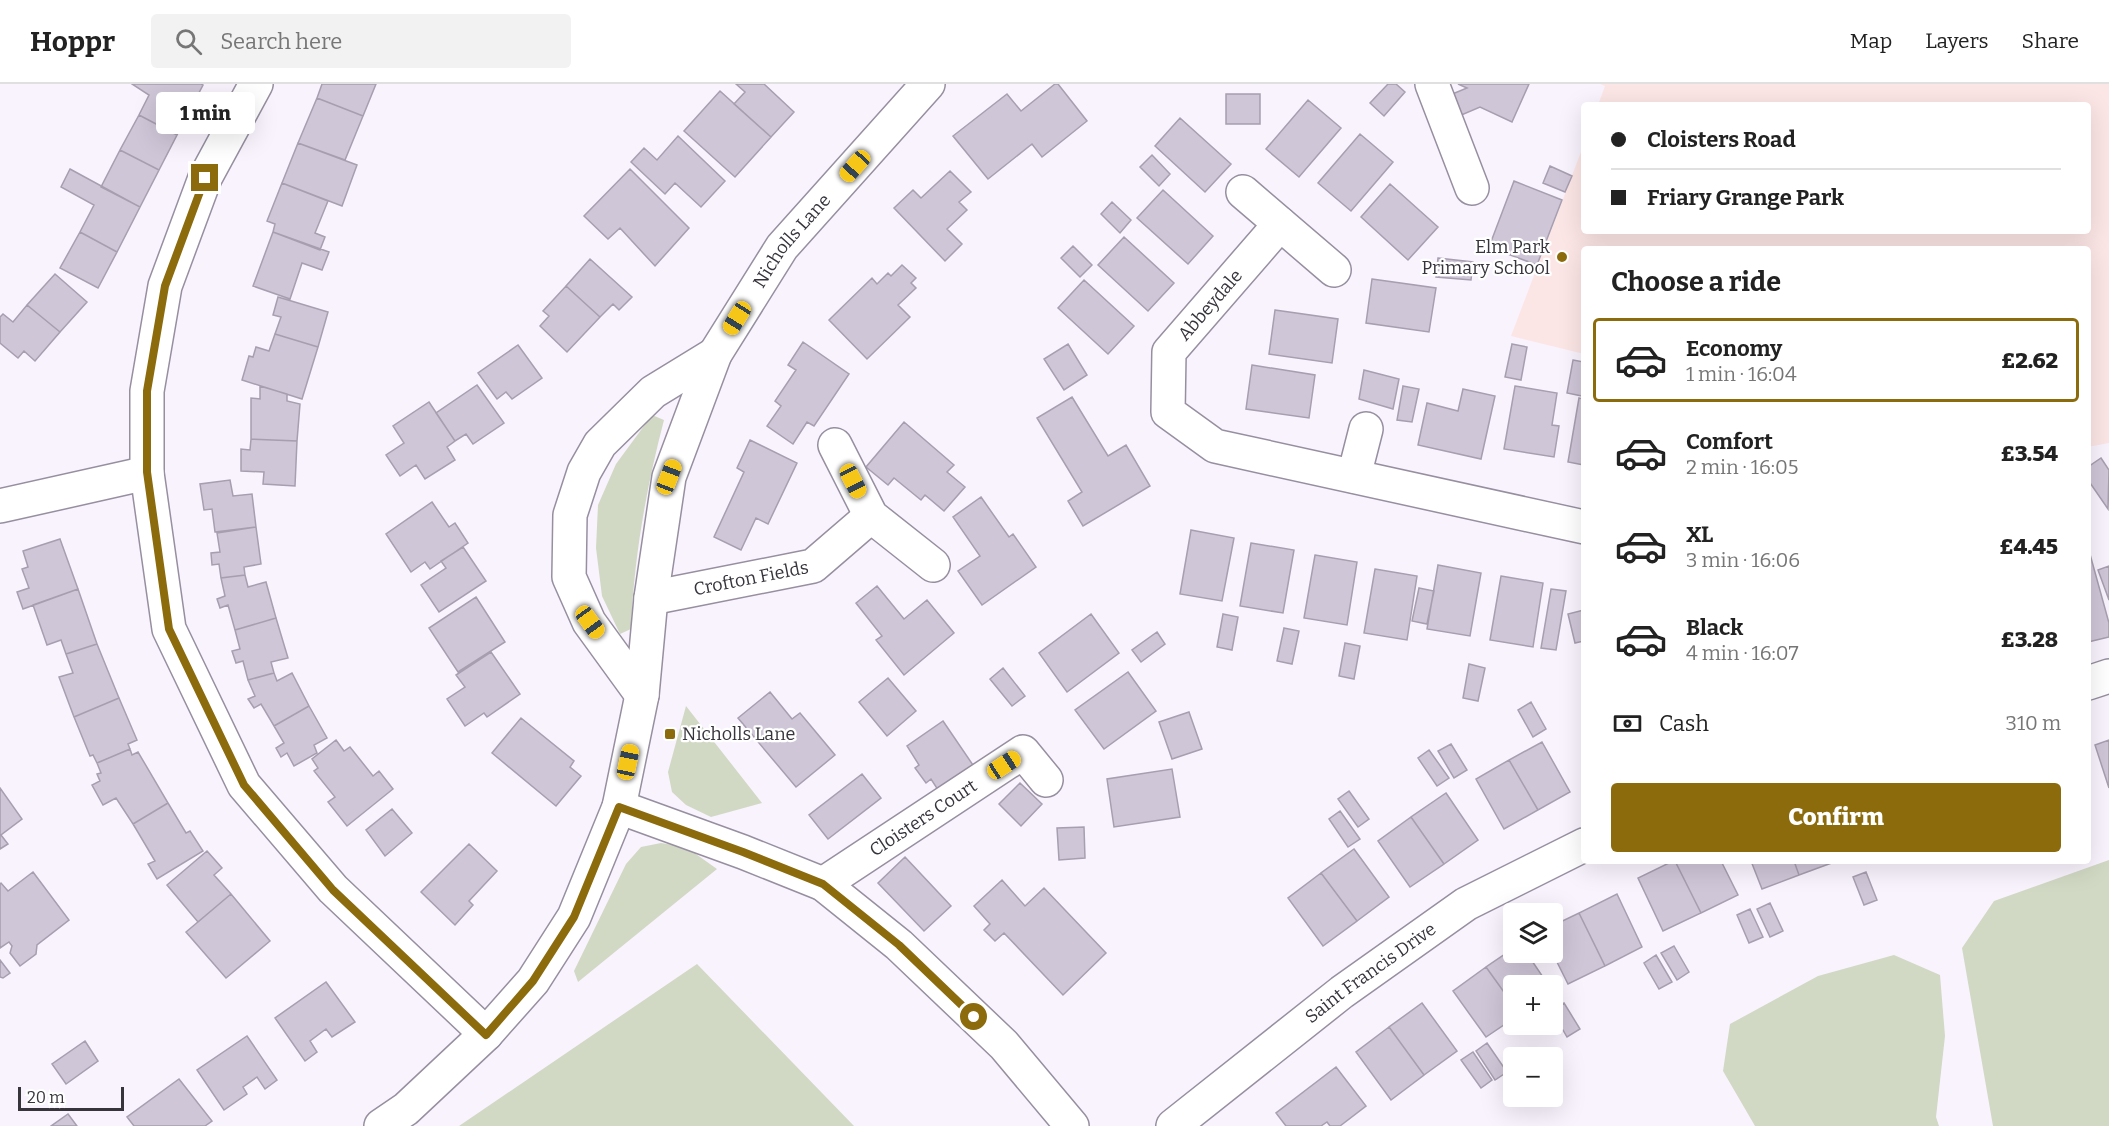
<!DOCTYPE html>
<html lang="en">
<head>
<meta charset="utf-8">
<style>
	body { margin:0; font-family:Bitter,serif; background:#f2f2f2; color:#222; height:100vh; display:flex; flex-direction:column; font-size:22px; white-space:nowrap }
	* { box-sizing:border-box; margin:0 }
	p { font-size:20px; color:#767676 }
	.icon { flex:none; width:33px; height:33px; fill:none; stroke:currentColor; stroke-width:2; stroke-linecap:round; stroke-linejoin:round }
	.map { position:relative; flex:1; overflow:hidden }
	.drawer { position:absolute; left:1581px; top:162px; width:510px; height:618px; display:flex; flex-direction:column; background:#fff; border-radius:6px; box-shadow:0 6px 24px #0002 }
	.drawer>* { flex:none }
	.top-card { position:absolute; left:1581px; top:18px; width:510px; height:132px; border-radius:6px; box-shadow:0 6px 24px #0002; display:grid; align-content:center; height:132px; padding:0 30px; background:#fff }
	.controls { position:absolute; left:1503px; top:819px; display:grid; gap:12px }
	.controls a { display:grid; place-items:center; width:60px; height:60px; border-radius:6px; background:#fff; box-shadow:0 6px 24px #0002; font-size:30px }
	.scale { position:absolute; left:18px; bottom:15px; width:106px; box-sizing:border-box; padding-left:6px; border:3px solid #37343b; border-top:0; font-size:16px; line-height:21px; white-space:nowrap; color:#37343b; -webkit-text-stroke:4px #fff; paint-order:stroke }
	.end { position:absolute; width:27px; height:27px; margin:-14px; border:8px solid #8c6b0d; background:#fff; box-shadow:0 0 0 3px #fff }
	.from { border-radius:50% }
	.bubble { position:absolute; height:42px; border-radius:6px; background:#fff; box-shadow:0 6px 24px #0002; font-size:20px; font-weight:800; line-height:42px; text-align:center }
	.car { position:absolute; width:18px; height:36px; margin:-18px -9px; border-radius:8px; box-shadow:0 0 4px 2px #0007; background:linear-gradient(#f5c518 24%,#345 0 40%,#f5c518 0 76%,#345 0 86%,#f5c518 0) }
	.top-card b { display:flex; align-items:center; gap:21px; height:57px; font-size:22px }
	.top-card b+b { border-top:2px solid #e0e0e0 }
	.top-card i { width:15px; height:15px; background:#222 }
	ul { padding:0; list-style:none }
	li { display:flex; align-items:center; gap:18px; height:84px; margin:0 12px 9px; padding:0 18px; border:3px solid transparent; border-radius:6px }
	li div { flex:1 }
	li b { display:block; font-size:22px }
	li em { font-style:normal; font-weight:800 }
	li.on { border-color:#8c6b0d }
	li>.icon { width:54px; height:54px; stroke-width:1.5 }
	h2 { padding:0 30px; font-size:27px; line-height:72px }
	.pay { display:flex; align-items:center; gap:15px; height:66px; padding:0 30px; font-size:22px }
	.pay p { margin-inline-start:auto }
	.cta { display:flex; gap:12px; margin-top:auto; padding:12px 30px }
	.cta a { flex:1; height:69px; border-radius:6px; background:#8c6b0d; color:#fff; font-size:24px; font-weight:800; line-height:69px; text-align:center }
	header { display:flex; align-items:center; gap:36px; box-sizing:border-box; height:84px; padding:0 30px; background:#fff; border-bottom:2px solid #e0e0e0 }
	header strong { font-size:28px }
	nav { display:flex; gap:33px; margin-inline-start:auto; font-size:21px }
	.search { width:420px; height:54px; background:#f2f2f2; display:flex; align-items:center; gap:15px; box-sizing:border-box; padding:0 21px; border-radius:6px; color:#767676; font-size:22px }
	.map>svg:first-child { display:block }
	.education { fill:#fce6e5 }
	.green { fill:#d1d9c4 }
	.building { fill:#cfc6d8; stroke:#a79eaf; stroke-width:1.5 }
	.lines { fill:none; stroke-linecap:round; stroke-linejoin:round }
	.minor-casing { stroke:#978fa0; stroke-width:36 }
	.minor { stroke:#fff; stroke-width:33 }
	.route { stroke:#8c6b0d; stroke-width:8 }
	.poi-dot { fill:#8c6b0d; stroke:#fff; stroke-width:2 }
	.labels { text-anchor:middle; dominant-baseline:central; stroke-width:4.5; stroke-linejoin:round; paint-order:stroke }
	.street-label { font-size:18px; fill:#37343b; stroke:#fff }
	.poi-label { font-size:18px; fill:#37343b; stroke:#fff; text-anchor:end }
</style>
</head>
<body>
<header>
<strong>Hoppr</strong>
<div class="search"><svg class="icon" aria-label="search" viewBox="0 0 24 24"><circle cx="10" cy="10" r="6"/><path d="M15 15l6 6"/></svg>Search here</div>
<nav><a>Map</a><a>Layers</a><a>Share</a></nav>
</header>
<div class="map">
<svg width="2109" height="1042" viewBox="0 0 2109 1042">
	<rect width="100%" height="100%" fill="#f9f3fe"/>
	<path class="education" d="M1600,0H2109V359L2088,363V165H1584V270L1511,252L1584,60V147H2088V21H1598L1605,2Z"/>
	<path class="green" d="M652,331L664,336C646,405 634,473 631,545L620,550L602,512L596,464L598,421L616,380Z
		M686,622L762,719L711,733L686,721L672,708L668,688Z
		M661,759L686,763L717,785L578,898L574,887L626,780L641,763Z
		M2109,776V1042H1993L1962,864L1994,817Z
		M1894,871L1940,891L1945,952L1936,1033L1939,1042H1755L1723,987L1730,940L1818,892Z
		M697,880L854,1042H459Z"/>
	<path class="building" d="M132,0H201L203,1L177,51L139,31L149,11Z
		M322,0H376L363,32L317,14Z
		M736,0H764L794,28L771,53L734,20L745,8Z
		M1055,0H1058L1087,37L1042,73L1032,60L988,95L953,52L1007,10L1021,27Z
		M1388,0H1396L1405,8L1384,32L1370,19Z
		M1458,0H1529L1512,38L1480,23L1459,32L1450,11L1467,4Z
		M720,7L771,53L735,93L684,47Z
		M1226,10H1260V40H1226Z
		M317,14L363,32L345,76L298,59Z
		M1308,16L1341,44L1299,93L1266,65Z
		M139,31L177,51L159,86L120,66Z
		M1180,34L1231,80L1205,108L1155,62Z
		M1360,50L1393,78L1351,127L1318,99Z
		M678,52L725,97L701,123L675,99L665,110L631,78L644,64L657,76Z
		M298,59L357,81L342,122L282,99Z
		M120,66L159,86L140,123L101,103Z
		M1152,71L1170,90L1159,102L1140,83Z
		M1550,82L1572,92L1565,108L1543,99Z
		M70,85L140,123L117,168L80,148L94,121L61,103Z
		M630,85L689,144L655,182L620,144L608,155L584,132Z
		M950,87L971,108L959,118L967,126L947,145L962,160L945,177L894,124L913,106L921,114Z
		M1514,97L1562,116L1537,181L1489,163Z
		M282,99L328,117L315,149L325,153L320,166L273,148L275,140L267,137Z
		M1390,100L1438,143L1408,176L1361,133Z
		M1163,106L1213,152L1188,180L1137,134Z
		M1112,118L1131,136L1120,149L1101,130Z
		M80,148L117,168L98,204L60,184Z
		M273,148L329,168L322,186L302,179L290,215L253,202Z
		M1124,153L1174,199L1148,227L1098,181Z
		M1073,162L1092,181L1080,193L1061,174Z
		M1438,174L1473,178L1471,196L1436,193Z
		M590,175L632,213L619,226L613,220L600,233L566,202Z
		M902,181L916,194L911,199L916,204L898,221L910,233L867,275L829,236L872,194L877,200L888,189L891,192Z
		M55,190L87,218L60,248L27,221Z
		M1372,195L1436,204L1429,248L1366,239Z
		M1084,196L1134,242L1108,270L1058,224Z
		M566,202L600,233L567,268L540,242L549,232L543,227Z
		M278,213L328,228L318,263L275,250L281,233L273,231Z
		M27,221L60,248L35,277L24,267L18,274L0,259V233L3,230L13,238Z
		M1275,226L1338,235L1332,279L1269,270Z
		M275,250L318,263L302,315L242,296L249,272L253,273L256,263L269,267Z
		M803,258L849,290L814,342L807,338L793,360L767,342L781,322L775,317L796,286L788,281Z
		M1068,260L1087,291L1064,306L1044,275Z
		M1512,260L1527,263L1521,296L1505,293Z
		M518,261L542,294L512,315L506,308L497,315L478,289Z
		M1573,276L1584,278L1582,312L1567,309Z
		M1252,281L1315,291L1309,334L1246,325Z
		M1364,286L1399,295L1393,325L1359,315Z
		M477,301L504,339L473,360L466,350L455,357L436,329Z
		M260,302L287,310V317L300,320L297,357L251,355V314L260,315Z
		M1403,302L1419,305L1412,338L1397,336Z
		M1515,302L1557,309L1552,341L1559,342L1554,373L1504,365Z
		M1463,305L1495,312L1481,375L1418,361L1427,319L1458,327Z
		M1072,313L1108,372L1126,361L1150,402L1083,442L1068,417L1082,408L1037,334Z
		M1579,314L1584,315V381L1568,378Z
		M429,318L455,357L447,363L455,376L425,395L416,381L400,392L386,371L404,359L393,342Z
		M904,338L954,381L947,388L965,403L944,427L925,411L921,416L894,394L888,401L866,383Z
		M251,355L297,357L295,402L263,400L264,388L241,387V365L250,366Z
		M750,356L797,379L768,440L756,434L741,466L714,453L744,388L737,384Z
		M2101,374L2109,386L2108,425L2088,396V383Z
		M230,396L233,412L252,410L256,443L215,448L212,425L204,426L200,400Z
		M981,413L1009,453L1013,450L1036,483L982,521L958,487L980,472L953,433Z
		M432,418L449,443L455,439L468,459L430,485L425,478L411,488L386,450Z
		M256,443L261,480L244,483L245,491L221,494L219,480L212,481L211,469L220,468L217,449Z
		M1191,446L1234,454L1222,517L1180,510Z
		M60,455L78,505L23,525L17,508L29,504L22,485L28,483L23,467Z
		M1251,459L1294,466L1283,529L1240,522Z
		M463,463L486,497L439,528L421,501L446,484L441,477Z
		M2088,463L2109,539V553L2088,558Z
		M1315,471L1357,478L1347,541L1304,534Z
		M1438,481L1481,489L1470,552L1427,545Z
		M2109,482V516L2098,486Z
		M1375,485L1417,492L1407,556L1364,549Z
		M245,491L248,503L266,498L276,534L235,546L228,521L220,524L217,515L225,512L221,494Z
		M1501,492L1543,499L1533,563L1490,556Z
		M877,502L904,535L927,516L954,549L904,591L876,556L882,552L856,519Z
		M1419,504L1434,507L1427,540L1412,537Z
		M78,505L97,560L66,570L61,556L47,561L33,521Z
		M1551,505L1566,507L1556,566L1541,564Z
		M476,513L505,558L458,588L429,544Z
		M1584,526V557L1575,559L1568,530Z
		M1091,530L1119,569L1067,608L1039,569Z
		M1223,530L1238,533L1232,566L1217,563Z
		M276,534L288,574L271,578L274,589L248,596L243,577L236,579L232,567L240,565L235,546Z
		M1284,544L1299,547L1292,580L1277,577Z
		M1157,548L1165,560L1141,578L1132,566Z
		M1345,559L1360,562L1354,595L1339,592Z
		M97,560L119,614L74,633L59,593L73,589L66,570Z
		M491,568L520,610L487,633L484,629L465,642L447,615L465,603L456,591Z
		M1469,580L1485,584L1478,617L1463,614Z
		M1003,584L1025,612L1012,622L990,595Z
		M1128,588L1156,627L1104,665L1075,626Z
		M274,589L277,597L292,589L309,622L274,642L261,620L254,624L248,615L255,612L248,596Z
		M888,594L916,627L887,652L859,618Z
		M770,608L792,635L800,629L835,671L796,703L738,634Z
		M119,614L137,656L128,660L130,665L97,679L93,671L90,672L74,633Z
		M1531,618L1546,645L1533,653L1518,626Z
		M309,622L327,654L314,661L317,669L294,682L287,669L281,673L276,664L284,659L274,642Z
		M1189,628L1202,665L1172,675L1159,638Z
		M521,634L574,677L570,683L581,692L556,722L492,669Z
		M943,637L975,684L940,709L931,695L926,699L915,684L919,681L907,662Z
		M336,656L344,667L350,663L373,692L379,687L393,705L347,742L328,718L335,713L314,687L318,684L312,675Z
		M2109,656V704L2095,661Z
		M1542,658L1570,708L1538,726L1509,676Z
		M1451,660L1467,686L1454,694L1438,667Z
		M130,665L132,671L138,668L168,719L133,740L116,714L103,721L92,701L100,697L97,690L101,689L97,679Z
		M1429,666L1449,694L1437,702L1418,674Z
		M1509,676L1538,726L1504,745L1476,695Z
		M1172,685L1180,733L1114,743L1107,695Z
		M862,690L881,714L828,755L809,731Z
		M1020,699L1042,720L1021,742L999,720Z
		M0,704L22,735L1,751L8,760L0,765Z
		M1349,707L1369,735L1358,743L1338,715Z
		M1446,709L1478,756L1444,780L1411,733Z
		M168,719L186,749L190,747L203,767L157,795L148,780L155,777L133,740Z
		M392,725L412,749L385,772L366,746Z
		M1340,727L1360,755L1348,763L1329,735Z
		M1411,733L1444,780L1410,803L1378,757Z
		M1084,743L1085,774L1059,776L1057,744Z
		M469,760L497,787L469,817L473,821L455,841L421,808Z
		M1354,765L1389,813L1357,837L1321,789Z
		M207,767L222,784L214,791L231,810L198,838L167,801Z
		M905,773L951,822L924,847L878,799Z
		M1673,777H1675L1701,829L1663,847L1638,794Z
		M1675,777H1721L1738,811L1701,829Z
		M1751,777H1794L1799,791L1762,805Z
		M1794,777H1837L1799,791Z
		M33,788L69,836L37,861L36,870L20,882L10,869L12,862L9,858L0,864V800L1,799L8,807Z
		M1866,788L1877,816L1864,821L1853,793Z
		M1321,789L1357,837L1323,862L1288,814Z
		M1002,796L1025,822L1044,804L1106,869L1063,911L1004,849L995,857L984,846L990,840L974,822Z
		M231,810L270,857L226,894L186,848Z
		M1617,810L1642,863L1605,882L1579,829Z
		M1770,819L1783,847L1770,853L1757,825Z
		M1750,825L1763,853L1749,859L1737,831Z
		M1579,829L1605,882L1568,900L1552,868V842Z
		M1674,862L1689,888L1677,896L1661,869Z
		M1514,864V868H1526L1549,902H1514V922L1486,883Z
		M1656,871L1672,898L1659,905L1644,879Z
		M0,876L10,889L3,894L0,893Z
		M1486,883L1514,922V934L1486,953L1453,907Z
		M326,898L355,938L332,953L326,945L310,957L317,968L305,977L275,934Z
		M1422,919L1457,967L1424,991L1389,943Z
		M1564,919L1580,945L1567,953L1552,927V926Z
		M1389,943L1424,991L1391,1016L1356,968Z
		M247,952L277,996L265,1005L257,993L243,1003L247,1010L224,1026L197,986Z
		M85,957L98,977L66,1000L52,980Z
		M1487,959L1507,988L1495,996L1476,967Z
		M1473,968L1492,996L1481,1004L1461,976Z
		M1336,983L1366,1022L1340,1042H1330L1327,1038L1321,1042H1286L1276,1029Z
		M179,995L212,1037L205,1042H134L127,1033Z
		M68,1030L77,1042H51Z"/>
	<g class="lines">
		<g class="minor-casing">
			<g id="minor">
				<path d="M256,0L205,94L165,202L147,307V389L169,545L244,701L333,805L486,950"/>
				<path d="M1432,0L1472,104"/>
				<path d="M1243,108L1334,186"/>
				<path d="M1280,140L1169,268L1168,328L1215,362L1584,443"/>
				<path d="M835,361L871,432L933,481"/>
				<path d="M1354,392L1366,345"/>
				<path d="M0,422L147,389"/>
				<path id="s1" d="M651,514L813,482L871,432"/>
				<path d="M2088,599L2109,592"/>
				<path d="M642,611L589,538L569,493L570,431L584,388L600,360L653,308L715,270"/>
				<path d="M619,723L743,768L823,800L899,861L1004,961L1072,1042"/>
				<path id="s2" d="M823,800L1023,668L1046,696"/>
				<path id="s3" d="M381,1042L406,1025L486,950L533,897L574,833L619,723L642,611L651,514L669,393L715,270L782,163L928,0"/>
				<path id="s4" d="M1173,1042L1342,908L1466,820L1584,761"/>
			</g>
		</g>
		<use href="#minor" class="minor"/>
	</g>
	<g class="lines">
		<path class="route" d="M205,94L165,202L147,307V388L169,545L244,701L333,806L486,951L533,897L574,833L619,723L743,768L823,800L899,861L974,933"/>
	</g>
	<g class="poi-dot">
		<circle cx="1562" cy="173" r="6"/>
		<rect x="664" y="644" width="12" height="12" rx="3"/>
	</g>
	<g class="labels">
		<g class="street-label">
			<text stroke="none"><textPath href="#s3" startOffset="1008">Nicholls Lane</textPath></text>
			<text transform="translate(1210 221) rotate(-49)">Abbeydale</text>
			<text stroke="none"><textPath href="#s1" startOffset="102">Crofton Fields</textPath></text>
			<text stroke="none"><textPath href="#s2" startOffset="120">Cloisters Court</textPath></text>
			<text stroke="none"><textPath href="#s4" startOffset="250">Saint Francis Drive</textPath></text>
		</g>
		<g class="poi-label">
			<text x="1550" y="163">Elm Park<tspan x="1550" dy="21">Primary School</tspan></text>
			<text x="682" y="650" text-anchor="start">Nicholls Lane</text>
		</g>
	</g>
</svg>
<div class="controls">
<a><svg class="icon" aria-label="layers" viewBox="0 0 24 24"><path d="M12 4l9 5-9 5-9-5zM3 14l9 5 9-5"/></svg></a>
<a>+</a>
<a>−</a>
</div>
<div class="scale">20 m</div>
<i class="end from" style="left:974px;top:933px"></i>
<i class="end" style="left:205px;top:94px"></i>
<div class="bubble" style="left:156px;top:8px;width:99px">1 min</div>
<i class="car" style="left:855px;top:82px;rotate:222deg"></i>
<i class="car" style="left:737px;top:234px;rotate:212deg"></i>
<i class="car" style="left:669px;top:393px;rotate:21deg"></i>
<i class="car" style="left:853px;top:397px;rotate:153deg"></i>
<i class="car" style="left:590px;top:538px;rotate:144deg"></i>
<i class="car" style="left:628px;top:678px;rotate:12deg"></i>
<i class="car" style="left:1004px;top:681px;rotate:57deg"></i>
<div class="top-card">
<b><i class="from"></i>Cloisters Road</b>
<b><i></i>Friary Grange Park</b>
</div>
<section class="drawer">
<h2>Choose a ride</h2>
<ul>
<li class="on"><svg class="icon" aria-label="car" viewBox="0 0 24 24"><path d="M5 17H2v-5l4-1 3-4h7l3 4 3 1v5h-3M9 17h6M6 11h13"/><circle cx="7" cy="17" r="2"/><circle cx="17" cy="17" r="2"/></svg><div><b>Economy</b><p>1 min · 16:04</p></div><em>£2.62</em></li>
<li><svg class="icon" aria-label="car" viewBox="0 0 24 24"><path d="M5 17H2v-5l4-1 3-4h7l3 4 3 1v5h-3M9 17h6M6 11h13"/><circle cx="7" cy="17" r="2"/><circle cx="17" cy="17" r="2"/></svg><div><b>Comfort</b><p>2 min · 16:05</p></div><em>£3.54</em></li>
<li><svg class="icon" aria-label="car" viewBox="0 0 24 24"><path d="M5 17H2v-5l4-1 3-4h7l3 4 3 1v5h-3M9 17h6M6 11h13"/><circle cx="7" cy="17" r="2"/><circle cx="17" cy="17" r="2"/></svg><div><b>XL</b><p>3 min · 16:06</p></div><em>£4.45</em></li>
<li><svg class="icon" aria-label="car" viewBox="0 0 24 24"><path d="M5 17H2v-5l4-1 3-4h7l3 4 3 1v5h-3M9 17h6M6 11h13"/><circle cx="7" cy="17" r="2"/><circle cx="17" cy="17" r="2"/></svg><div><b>Black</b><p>4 min · 16:07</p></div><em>£3.28</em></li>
</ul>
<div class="pay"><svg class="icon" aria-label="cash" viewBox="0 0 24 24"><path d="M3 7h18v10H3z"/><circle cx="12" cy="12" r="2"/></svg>Cash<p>310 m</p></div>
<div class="cta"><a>Confirm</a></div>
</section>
</div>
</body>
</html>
